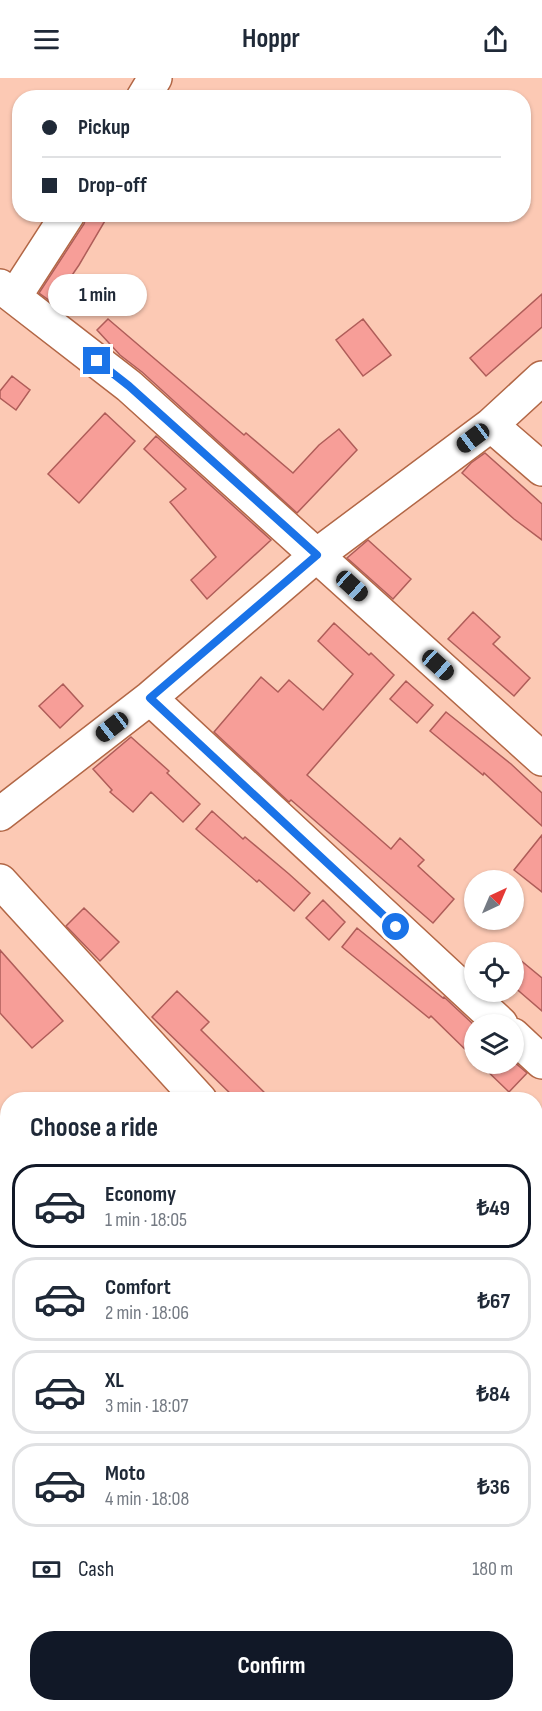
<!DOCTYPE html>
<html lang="en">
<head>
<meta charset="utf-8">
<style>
	body { margin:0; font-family:"Sofia Sans Condensed",sans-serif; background:#f2f2f3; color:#1f2937; height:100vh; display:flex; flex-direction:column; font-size:22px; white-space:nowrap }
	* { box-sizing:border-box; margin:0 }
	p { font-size:20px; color:#747a83 }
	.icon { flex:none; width:33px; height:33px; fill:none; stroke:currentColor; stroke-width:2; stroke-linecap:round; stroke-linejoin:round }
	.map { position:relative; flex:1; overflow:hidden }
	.sheet { position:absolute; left:0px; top:1014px; width:543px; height:620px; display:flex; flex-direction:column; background:#fff; border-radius:24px 24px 0 0; box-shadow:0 2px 4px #0004 }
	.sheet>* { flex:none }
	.hud { position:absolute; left:12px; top:12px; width:519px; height:132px; border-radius:24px; box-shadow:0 2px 4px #0004; display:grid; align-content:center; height:132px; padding:0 30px; background:#fff }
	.needle { width:39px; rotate:44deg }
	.fabs { position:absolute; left:464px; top:792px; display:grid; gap:12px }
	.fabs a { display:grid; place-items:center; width:60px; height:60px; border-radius:50%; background:#fff; box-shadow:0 2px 4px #0004; font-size:30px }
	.end { position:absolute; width:27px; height:27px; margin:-14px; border:8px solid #1a73e8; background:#fff; box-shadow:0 0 0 3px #fff }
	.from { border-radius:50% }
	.bubble { position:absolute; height:42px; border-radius:21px; background:#fff; box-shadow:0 2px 4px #0004; font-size:20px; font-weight:700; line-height:42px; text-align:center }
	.car { position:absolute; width:18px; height:36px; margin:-18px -9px; border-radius:8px; box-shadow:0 0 4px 2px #0007; background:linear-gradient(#222 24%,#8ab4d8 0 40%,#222 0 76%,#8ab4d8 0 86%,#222 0) }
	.hud b { display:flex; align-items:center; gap:21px; height:57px; font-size:22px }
	.hud b+b { border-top:2px solid #e0e1e3 }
	.hud i { width:15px; height:15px; background:#1f2937 }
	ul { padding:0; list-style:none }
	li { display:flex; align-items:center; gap:18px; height:84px; margin:0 12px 9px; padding:0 18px; border:3px solid #e0e1e3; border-radius:24px }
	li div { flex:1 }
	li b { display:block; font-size:22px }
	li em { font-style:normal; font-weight:700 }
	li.current { border-color:#111827 }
	li>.icon { width:54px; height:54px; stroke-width:1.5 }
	h2 { padding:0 30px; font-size:27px; line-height:72px }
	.pay { display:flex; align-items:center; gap:15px; height:66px; padding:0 30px; font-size:22px }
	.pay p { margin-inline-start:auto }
	.cta { display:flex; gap:12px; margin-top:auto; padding:12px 30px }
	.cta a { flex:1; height:69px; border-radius:24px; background:#111827; color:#fff; font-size:24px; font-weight:700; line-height:69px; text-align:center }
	header { display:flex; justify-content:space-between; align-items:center; height:78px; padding:0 30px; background:#fff; font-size:27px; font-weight:700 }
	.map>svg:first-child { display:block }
	.building { fill:#f79e98; stroke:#af5d59; stroke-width:1.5 }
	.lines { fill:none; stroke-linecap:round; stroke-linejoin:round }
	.street-casing { stroke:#b26746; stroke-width:36 }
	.street { stroke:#fff; stroke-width:33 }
	.route { stroke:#1a73e8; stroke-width:8 }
</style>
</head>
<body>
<header><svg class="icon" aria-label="menu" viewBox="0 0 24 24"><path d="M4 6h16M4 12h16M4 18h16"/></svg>Hoppr<svg class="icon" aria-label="share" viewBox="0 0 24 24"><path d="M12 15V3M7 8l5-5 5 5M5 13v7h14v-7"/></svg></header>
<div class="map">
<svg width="542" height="1633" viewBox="0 0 542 1633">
	<rect width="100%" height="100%" fill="#fcc9b4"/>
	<path class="building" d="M87,136H109L79,187L53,225L39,215L84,146Z
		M542,216V249L486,298L470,280Z
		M108,241L244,357L246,355L293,395L319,367L339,351L357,372L297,435L142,294L120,277L97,252Z
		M363,241L391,277L363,298L336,262Z
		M12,298L30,312L16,332L0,320V313Z
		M105,335L135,363L79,425L48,396Z
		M156,358L271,462L207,521L191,502L216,479L170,424L186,411L144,371Z
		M485,375L542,426V462L514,441L462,395L471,385Z
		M368,462L411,501L393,521L347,480Z
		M473,534L500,559L493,566L530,600L514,618L448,561Z
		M334,545L369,577L371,575L394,597L307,697L391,771L400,760L424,782L418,788L454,821L433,845L291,722L289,724L214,654L261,599L278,614L289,602L323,632L353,596L318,563Z
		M406,603L433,627L417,645L390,621Z
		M63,606L83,628L60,650L39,628Z
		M446,634L511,686L542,715V748L484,695L483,697L430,653Z
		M131,659L169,693L167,695L200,726L183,744L151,714L133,734L110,714L112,712L93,691Z
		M212,733L243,761L245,759L289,796L310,815L294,833L259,802L257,804L196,751Z
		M542,757V814L514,792Z
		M323,822L345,844L329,862L306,840Z
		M84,830L119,864L100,883L66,848Z
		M357,850L443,920L444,919L474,947V980L431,938L429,940L342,869Z
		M0,872L63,943L32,970L0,935Z
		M513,876L542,900V933L513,908Z
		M177,913L209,944L201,952L272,1022H237L152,939Z
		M513,983L527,995L509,1014L480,986H513Z"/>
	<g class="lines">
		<g class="street-casing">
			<path id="street" d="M143,20L155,0
				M0,208L129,308L542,681
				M15,218L68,136
				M491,347L542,391
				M150,620L501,946
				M0,736L150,620L317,477L491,347L542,300
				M0,803L200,1022
				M513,957L542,984
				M536,1108L542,1079
				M0,1237L8,1249
				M0,1315L8,1311
				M536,1319L542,1322
				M288,1626L294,1633
				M408,1633L410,1626"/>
		</g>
		<use href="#street" class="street"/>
	</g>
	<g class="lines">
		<path class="route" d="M97,283L129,308L317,477L150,620L396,849"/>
	</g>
</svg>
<div class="fabs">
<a><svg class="needle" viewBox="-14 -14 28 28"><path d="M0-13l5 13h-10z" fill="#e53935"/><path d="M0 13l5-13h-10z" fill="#747a83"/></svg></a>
<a><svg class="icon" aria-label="locate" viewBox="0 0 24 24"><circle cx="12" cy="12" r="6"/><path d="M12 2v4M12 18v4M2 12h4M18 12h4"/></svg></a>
<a><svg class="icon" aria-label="layers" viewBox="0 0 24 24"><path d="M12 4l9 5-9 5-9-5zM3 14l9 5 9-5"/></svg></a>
</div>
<i class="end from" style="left:396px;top:849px"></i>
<i class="end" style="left:97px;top:283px"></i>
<div class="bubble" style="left:48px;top:196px;width:99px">1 min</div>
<i class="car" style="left:473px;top:360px;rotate:233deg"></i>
<i class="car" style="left:352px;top:508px;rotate:132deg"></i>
<i class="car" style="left:438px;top:587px;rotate:132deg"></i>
<i class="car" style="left:112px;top:649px;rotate:232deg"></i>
<div class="hud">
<b><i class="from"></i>Pickup</b>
<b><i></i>Drop-off</b>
</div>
<section class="sheet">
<h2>Choose a ride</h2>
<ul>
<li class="current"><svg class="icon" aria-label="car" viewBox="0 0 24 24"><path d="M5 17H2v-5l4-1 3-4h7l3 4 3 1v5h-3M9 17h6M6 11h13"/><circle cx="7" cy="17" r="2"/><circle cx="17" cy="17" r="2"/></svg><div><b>Economy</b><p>1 min · 18:05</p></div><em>₺49</em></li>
<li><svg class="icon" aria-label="car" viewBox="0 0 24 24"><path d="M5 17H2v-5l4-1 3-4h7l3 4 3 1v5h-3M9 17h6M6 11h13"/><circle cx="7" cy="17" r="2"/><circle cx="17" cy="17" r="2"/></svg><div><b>Comfort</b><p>2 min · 18:06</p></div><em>₺67</em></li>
<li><svg class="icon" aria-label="car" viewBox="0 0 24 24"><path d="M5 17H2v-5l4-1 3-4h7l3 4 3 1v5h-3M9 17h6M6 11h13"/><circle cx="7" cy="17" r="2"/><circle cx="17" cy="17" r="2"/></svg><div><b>XL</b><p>3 min · 18:07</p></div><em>₺84</em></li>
<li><svg class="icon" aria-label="car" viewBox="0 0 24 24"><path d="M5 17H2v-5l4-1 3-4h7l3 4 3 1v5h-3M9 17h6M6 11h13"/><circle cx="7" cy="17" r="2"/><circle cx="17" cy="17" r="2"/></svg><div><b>Moto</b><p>4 min · 18:08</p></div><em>₺36</em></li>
</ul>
<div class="pay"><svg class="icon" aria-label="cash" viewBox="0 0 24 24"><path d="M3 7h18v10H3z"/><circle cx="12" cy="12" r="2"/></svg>Cash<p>180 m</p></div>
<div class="cta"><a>Confirm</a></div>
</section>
</div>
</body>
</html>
